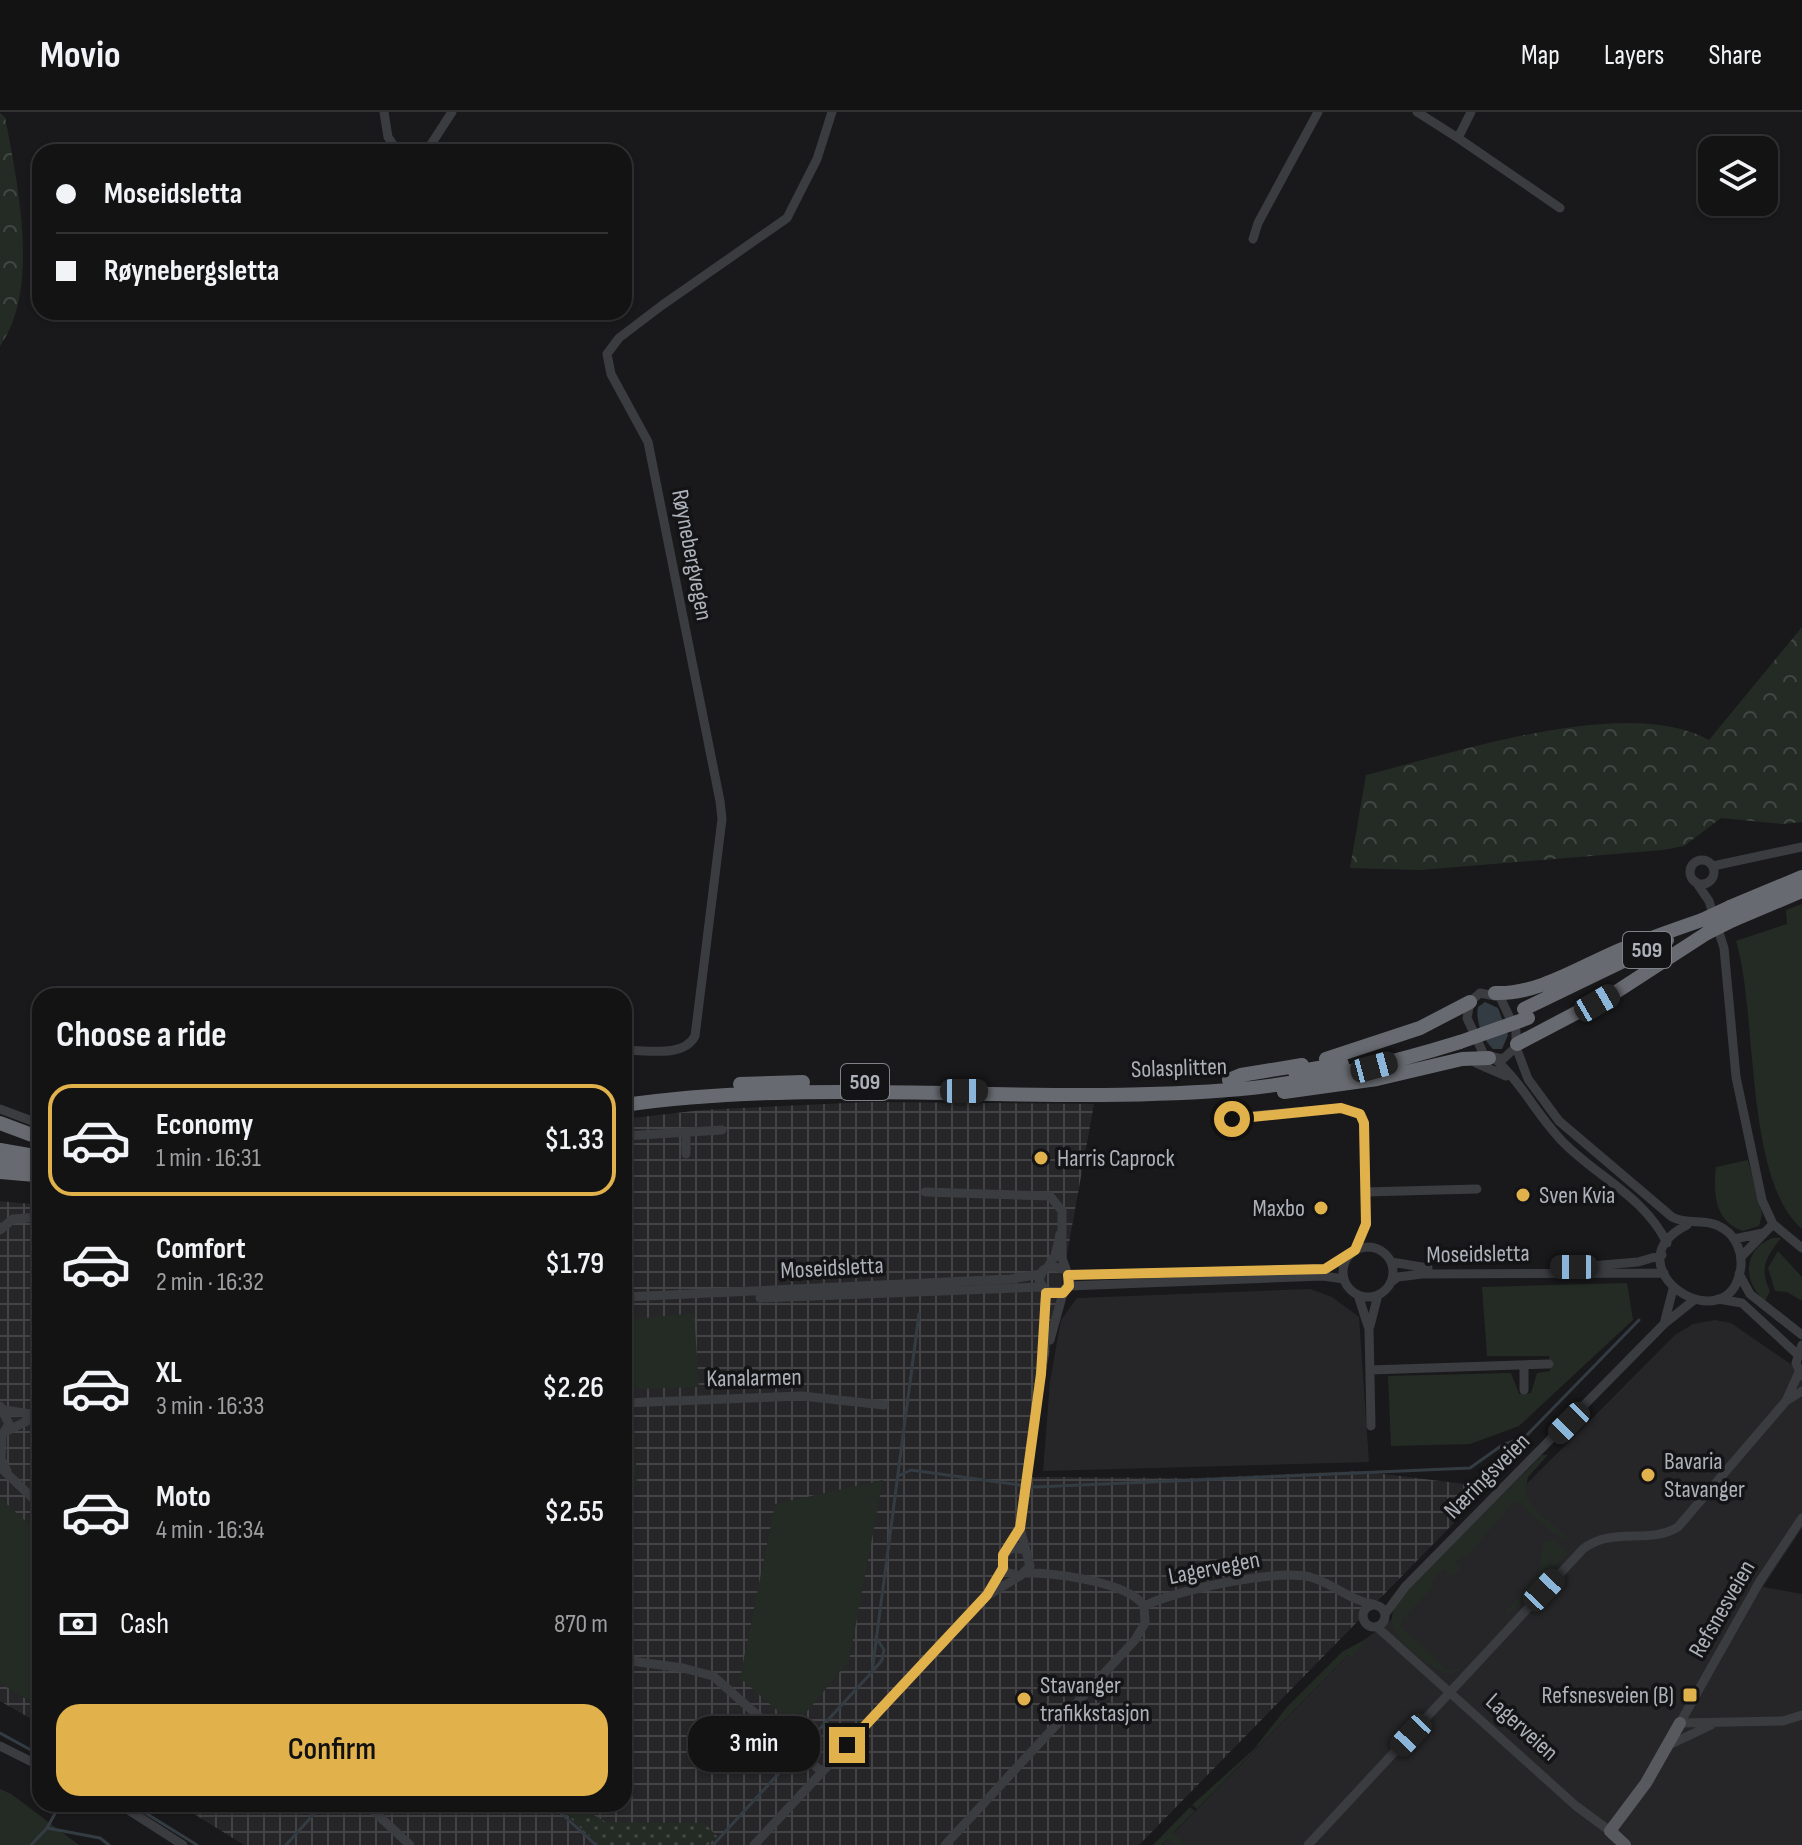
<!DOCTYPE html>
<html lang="en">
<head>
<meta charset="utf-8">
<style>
	body { margin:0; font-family:"Sofia Sans Condensed",sans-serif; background:#202022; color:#f1f3f6; height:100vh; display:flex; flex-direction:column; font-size:30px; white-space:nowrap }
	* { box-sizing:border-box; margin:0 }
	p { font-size:26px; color:#9d9ea0 }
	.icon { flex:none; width:44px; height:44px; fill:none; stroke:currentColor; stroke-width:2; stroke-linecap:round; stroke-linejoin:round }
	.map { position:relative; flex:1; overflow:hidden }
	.panel { position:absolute; left:32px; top:876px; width:600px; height:824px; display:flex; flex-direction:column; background:#131314; border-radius:24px; box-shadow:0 2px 6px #0004,0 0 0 2px #323234 }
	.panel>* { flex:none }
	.top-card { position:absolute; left:32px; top:32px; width:600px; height:176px; border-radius:24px; box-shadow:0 2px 6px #0004,0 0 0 2px #323234; display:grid; align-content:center; height:176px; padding:0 24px; background:#131314 }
	.tools { position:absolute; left:1698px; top:24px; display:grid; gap:16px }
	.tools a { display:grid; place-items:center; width:80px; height:80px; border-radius:16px; background:#131314; box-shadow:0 2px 6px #0004,0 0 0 2px #323234; font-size:40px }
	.end { position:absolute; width:36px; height:36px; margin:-18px; border:10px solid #e1b14c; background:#111; box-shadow:0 0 0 4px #111 }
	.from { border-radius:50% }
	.bubble { position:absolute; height:56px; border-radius:24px; background:#131314; box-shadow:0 2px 6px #0004,0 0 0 2px #323234; font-size:26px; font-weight:600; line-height:56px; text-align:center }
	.car { position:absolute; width:24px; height:48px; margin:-24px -12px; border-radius:10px; box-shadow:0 0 6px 2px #0007; background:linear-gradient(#222 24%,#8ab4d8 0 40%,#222 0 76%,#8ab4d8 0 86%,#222 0) }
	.top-card b { display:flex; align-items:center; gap:28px; height:76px; font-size:30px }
	.top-card b+b { border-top:2px solid #323234 }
	.top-card i { width:20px; height:20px; background:#f1f3f6 }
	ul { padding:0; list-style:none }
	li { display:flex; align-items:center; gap:24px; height:112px; margin:0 16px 12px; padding:0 8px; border:4px solid transparent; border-radius:24px }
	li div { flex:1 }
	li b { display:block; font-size:30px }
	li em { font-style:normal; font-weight:600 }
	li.on { border-color:#e1b14c }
	li>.icon { width:72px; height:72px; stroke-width:1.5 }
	h2 { padding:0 24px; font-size:36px; line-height:96px }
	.pay { display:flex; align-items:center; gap:20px; height:88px; padding:0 24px; font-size:30px }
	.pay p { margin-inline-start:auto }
	.cta { display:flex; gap:16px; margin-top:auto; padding:16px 24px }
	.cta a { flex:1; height:92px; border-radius:24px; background:#e1b14c; color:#111; font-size:32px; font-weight:600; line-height:92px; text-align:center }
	header { display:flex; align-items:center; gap:48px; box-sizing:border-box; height:112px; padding:0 40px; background:#131314; border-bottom:2px solid #323234 }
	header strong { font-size:38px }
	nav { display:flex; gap:44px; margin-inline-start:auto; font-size:28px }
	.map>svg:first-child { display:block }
	.built { fill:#262628 }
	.industrial { fill:url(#industrial-grid) }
	.green { fill:#242b25 }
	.forest { fill:url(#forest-crowns) }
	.park { fill:url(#park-dots) }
	.water { fill:#343c43 }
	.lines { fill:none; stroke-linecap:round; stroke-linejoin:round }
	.stream { stroke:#343c43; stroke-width:3 }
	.minor { stroke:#3b3c40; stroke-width:9 }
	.major { stroke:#57595f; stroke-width:12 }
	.highway { stroke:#676a70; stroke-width:14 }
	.highway-bridge { stroke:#676a70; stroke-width:14 }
	.route { stroke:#e1b14c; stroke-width:10 }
	.poi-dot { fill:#e1b14c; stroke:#141416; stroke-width:3 }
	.labels { text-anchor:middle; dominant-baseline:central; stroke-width:7; stroke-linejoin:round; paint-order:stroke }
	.shield { fill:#141416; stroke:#7f8289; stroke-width:2 }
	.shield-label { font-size:22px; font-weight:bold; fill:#adb1ba }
	.street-label { font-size:24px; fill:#adb1ba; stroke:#141416 }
	.poi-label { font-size:24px; fill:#adb1ba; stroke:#141416; text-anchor:start }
</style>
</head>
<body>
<header>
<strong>Movio</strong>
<nav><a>Map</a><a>Layers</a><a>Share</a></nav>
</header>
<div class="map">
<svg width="1802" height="1733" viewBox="0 0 1802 1733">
	<defs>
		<pattern id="industrial-grid" width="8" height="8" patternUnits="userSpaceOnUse" patternTransform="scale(2)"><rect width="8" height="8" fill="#262628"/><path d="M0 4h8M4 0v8" fill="none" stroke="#434345"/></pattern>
		<pattern id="forest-crowns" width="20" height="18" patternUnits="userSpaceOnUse" patternTransform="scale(2)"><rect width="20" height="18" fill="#242b25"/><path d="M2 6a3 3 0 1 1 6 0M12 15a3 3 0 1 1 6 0" fill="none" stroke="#414743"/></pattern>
		<pattern id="park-dots" width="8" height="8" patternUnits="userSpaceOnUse" patternTransform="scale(2)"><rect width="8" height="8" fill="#242b25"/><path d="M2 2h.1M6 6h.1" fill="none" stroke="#414743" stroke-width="1.8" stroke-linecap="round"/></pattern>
	</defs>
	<rect width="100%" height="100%" fill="#19191b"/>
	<path class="built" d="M1310,1177L1332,1185L1359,1205L1369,1350L1043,1359L1050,1269L1061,1208L1077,1186Z
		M1715,1208L1731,1211L1802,1260V1416L1763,1475L1802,1482V1733H1162L1360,1531L1392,1507L1675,1223L1693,1212Z"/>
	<path class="industrial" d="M867,990L1094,992L1027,1365L1194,1366L1359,1359L1489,1375L1139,1733H244L178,1692H624V1007L702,998Z
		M0,1089L40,1093V1612L0,1589Z"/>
	<path class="green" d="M1802,792V1117C1744,1067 1758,901 1736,829L1787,812L1786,798Z
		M1748,1048L1762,1102L1759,1114L1743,1119C1715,1110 1713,1081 1716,1055Z
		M1772,1126H1781C1766,1145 1759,1156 1770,1179L1765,1189C1742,1169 1743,1138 1772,1126Z
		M1778,1139L1802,1165V1189L1787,1180L1775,1179L1768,1156Z
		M1627,1171L1633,1208L1519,1314L1470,1332L1391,1334L1388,1264L1511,1261L1519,1282L1531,1281L1537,1261L1550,1259L1549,1244H1487L1482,1175Z
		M694,1201L699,1275L632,1277L637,1374L624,1375V1208Z
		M1542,1343H1548L1528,1365L1525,1382L1534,1397L1575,1432L1550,1419L1518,1389L1512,1392L1466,1446L1462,1443L1456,1450L1461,1456L1453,1464L1443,1457L1431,1470L1434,1474L1402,1508L1400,1514L1448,1558L1462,1556L1452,1562C1434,1559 1396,1533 1392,1509C1391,1500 1396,1493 1401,1485Z
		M883,1368L849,1549L795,1614L740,1566L775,1392Z
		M0,1386L40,1422V1596L0,1571Z
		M1554,1428L1568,1441L1507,1504L1506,1499L1538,1463L1543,1431Z
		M1366,1527L1352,1546L1348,1543L1197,1697L1192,1693L1254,1637L1287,1595L1342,1540Z
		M0,1677L11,1682L79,1733H0Z
		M1190,1695L1195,1699L1173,1721L1186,1733H1176L1168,1727L1161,1733H1153Z"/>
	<path class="forest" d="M0,1L5,5C17,69 41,177 0,234Z
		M1802,515V710L1782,712L1721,706L1684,734L1663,738L1420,758L1350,756L1366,663C1455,641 1628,582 1709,628Z"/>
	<path class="park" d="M574,1692L606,1710L704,1711L717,1724L708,1733H599L566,1702Z"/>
	<path class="water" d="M1485,890L1498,896L1508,923L1502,937H1493C1483,928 1475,908 1478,895Z"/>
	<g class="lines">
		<path class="stream" d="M898,1364L911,1358L1035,1375L1470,1356L1501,1334L1526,1324L1639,1208
			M873,1559L882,1548L884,1538L876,1525
			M0,1621L40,1643
			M131,1692L197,1733
			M551,1692L596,1733
			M47,1716L57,1698
			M31,1733L47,1716L100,1726L109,1733
			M286,1733L323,1692
			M713,1733L872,1560L919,1202"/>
		<path class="minor" d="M384,0L388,25L398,40
			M1417,0L1458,26L1471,0
			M1458,26L1560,96
			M426,40L452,0
			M1253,127L1258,111L1318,0
			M1690 760a12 12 0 1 1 24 0a12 12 0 1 1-24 0Z
			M1713,754L1802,735
			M1696,770L1709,789L1724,836L1736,965L1762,1088L1773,1112L1802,1136
			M1480,881L1500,885L1516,919V935L1503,947L1484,943L1467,906L1470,890Z
			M1516,935L1528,967L1559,1009L1672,1105C1689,1114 1707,1105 1724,1117C1736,1125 1742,1140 1741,1154C1731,1236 1606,1154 1687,1113
			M624,938C646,938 684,946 695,924L722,707L720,689L648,330L611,262L607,242L619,226L661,194L787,106L817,47L832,0
			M1496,948C1523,972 1539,1007 1566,1033C1601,1067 1645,1086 1667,1131
			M1476,951L1506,964
			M0,997L40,1012
			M1215,1007L1341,996L1360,1002L1364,1011L1366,1112L1355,1138
			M686,1020V1042
			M624,1024L722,1018
			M925,1080L1050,1084L1062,1099V1146L1070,1168L1063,1181H1046L1039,1168L1043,1158L1051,1154L1063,1157
			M1365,1080L1477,1077
			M0,1118L13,1107L40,1105
			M1734,1127L1763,1121
			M1343 1160a25 25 0 1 1 50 0a25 25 0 1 1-50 0Z
			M1741,1145L1773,1112
			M1391,1150L1428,1156
			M1579,1155L1638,1150L1662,1143
			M1047,1156L1055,1144L1060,1122
			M1739,1162L1750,1182L1802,1223
			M1068,1163L1325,1157L1349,1144
			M1390,1171L1398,1165L1422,1162L1664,1161
			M1069,1174L1323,1164L1344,1167
			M1358,1183L1369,1217L1371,1314
			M624,1185L1011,1167L1041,1162
			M760,1186L1041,1175
			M1718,1187L1742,1191L1797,1242
			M1664,1212L1673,1177
			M1370,1214L1378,1183
			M1050,1228L1063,1181
			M1802,1233L1796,1251L1802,1264
			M1524,1253V1278
			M1370,1258L1549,1252
			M1786,1289L1799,1260
			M624,1291L802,1284L884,1293
			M0,1294L9,1312L0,1326
			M5,1298L37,1303
			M7,1319L29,1308H40
			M2,1325L1,1347L7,1359
			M0,1355L40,1393
			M1020,1416L1030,1454L1020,1464L1006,1460L1002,1452L1006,1440L1013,1436L1025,1438
			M1009,1437L1020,1416L1041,1262L1046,1181
			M1025,1461C1052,1460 1129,1470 1144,1494
			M990,1482L1018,1465
			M1363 1504a11 11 0 1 1 22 0a11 11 0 1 1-22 0Z
			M1144,1494C1178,1478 1274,1457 1310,1465C1333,1471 1350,1489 1373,1492
			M1385,1502L1405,1475L1664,1212L1694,1188
			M1377,1515L1576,1694L1610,1719
			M624,1548L683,1556L713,1564L822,1660
			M1680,1611L1760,1469L1802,1406
			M1680,1611L1783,1609L1802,1603
			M0,1634L40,1654
			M1667,1634L1711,1613
			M119,1692L183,1733
			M366,1692L410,1733
			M754,1733L987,1483L1003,1456
			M945,1733L1135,1528L1145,1511L1144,1494
			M1308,1733L1583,1437C1612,1414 1649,1433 1678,1415L1786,1289L1802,1279"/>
		<path class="major" d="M1610,1719L1646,1671L1680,1611
			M1610,1719L1625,1733"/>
		<path class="highway" d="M1730,795L1802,765
			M1733,808L1802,779
			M1495,881C1540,883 1584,852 1625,836C1650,826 1676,817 1702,808
			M1524,897L1667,828
			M1517,932L1616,880L1707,821
			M1326,947L1420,916L1470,890
			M1295,960L1342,952
			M1229,968L1241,963L1302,953
			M740,972L803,970
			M1284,980L1377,967L1462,947L1489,946
			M624,993C829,964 1036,995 1241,977C1316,970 1389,952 1460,930
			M0,1011L40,1026
			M0,1038L40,1045
			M0,1048L40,1055
			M0,1060L35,1063"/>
		<path class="highway-bridge" d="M1702,808L1730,795
			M1707,821L1733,808
			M1460,930L1528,906"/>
	</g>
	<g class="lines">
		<path class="route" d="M847,1633L987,1483L1003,1456V1443L1020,1416L1041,1262L1046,1181H1063L1069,1174L1068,1163L1325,1157L1355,1138L1366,1112L1364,1011L1360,1002L1341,996L1232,1007"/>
	</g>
	<g class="poi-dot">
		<circle cx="1041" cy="1046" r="8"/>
		<circle cx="1523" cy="1083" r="8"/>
		<circle cx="1321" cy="1096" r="8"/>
		<circle cx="1648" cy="1363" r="8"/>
		<rect x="1682" y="1575" width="16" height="16" rx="4"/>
		<circle cx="1024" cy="1587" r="8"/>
	</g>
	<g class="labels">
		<g class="shield">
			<rect x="1623" y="820" width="48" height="36" rx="6"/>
			<rect x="841" y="952" width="48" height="36" rx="6"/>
		</g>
		<g class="shield-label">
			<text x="1647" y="838">509</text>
			<text x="865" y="970">509</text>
		</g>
		<g class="street-label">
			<text transform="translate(692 443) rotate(79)">Røynebergvegen</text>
			<text transform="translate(1179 956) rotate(-2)">Solasplitten</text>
			<text transform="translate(1478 1142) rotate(-1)">Moseidsletta</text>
			<text transform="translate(832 1156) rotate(-3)">Moseidsletta</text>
			<text transform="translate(754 1266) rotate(-1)">Kanalarmen</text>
			<text transform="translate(1487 1364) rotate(-45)">Næringsveien</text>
			<text transform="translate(1214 1456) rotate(-11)">Lagervegen</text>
			<text transform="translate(1722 1497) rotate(-60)">Refsnesveien</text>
			<text transform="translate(1522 1615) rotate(42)">Lagerveien</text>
		</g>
		<g class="poi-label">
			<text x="1057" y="1046">Harris Caprock</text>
			<text x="1539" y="1083">Sven Kvia</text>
			<text x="1305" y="1096" text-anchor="end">Maxbo</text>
			<text x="1664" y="1349">Bavaria<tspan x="1664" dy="28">Stavanger</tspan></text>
			<text x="1040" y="1573">Stavanger<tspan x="1040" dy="28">trafikkstasjon</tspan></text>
			<text x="1674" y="1583" text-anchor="end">Refsnesveien (B)</text>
		</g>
	</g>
</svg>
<div class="tools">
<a><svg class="icon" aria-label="layers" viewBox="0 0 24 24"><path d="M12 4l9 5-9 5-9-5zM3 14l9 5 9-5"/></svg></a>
</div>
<i class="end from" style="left:1232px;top:1007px"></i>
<i class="end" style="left:847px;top:1633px"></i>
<div class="bubble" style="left:688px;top:1604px;width:132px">3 min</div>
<i class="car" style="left:1597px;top:891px;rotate:60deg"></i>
<i class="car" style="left:1374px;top:955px;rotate:75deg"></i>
<i class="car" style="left:964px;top:979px;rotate:90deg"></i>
<i class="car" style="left:1574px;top:1155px;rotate:270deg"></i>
<i class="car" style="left:1569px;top:1311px;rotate:225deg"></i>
<i class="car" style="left:1544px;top:1478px;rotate:43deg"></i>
<i class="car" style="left:1411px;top:1623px;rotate:223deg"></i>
<div class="top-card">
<b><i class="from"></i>Moseidsletta</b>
<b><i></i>Røynebergsletta</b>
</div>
<section class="panel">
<h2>Choose a ride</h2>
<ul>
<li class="on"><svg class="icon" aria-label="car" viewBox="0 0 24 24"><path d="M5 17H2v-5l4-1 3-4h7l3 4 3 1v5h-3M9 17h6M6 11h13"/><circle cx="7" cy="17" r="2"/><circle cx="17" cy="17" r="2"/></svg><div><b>Economy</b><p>1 min · 16:31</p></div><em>$1.33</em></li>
<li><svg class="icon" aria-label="car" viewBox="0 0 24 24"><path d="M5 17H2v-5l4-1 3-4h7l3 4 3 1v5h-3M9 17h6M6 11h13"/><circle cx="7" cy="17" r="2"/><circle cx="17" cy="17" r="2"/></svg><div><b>Comfort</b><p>2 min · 16:32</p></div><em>$1.79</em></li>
<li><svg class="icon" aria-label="car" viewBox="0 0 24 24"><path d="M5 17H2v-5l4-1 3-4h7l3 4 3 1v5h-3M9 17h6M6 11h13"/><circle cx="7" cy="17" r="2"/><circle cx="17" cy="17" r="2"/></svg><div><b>XL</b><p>3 min · 16:33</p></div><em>$2.26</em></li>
<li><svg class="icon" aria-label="car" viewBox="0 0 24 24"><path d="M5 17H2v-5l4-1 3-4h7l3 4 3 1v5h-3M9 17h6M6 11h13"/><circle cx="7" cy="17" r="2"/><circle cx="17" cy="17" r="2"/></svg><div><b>Moto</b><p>4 min · 16:34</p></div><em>$2.55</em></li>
</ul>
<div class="pay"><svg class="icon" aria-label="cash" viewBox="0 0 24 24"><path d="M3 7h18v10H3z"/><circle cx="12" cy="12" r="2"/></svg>Cash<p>870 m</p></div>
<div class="cta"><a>Confirm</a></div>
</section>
</div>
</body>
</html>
